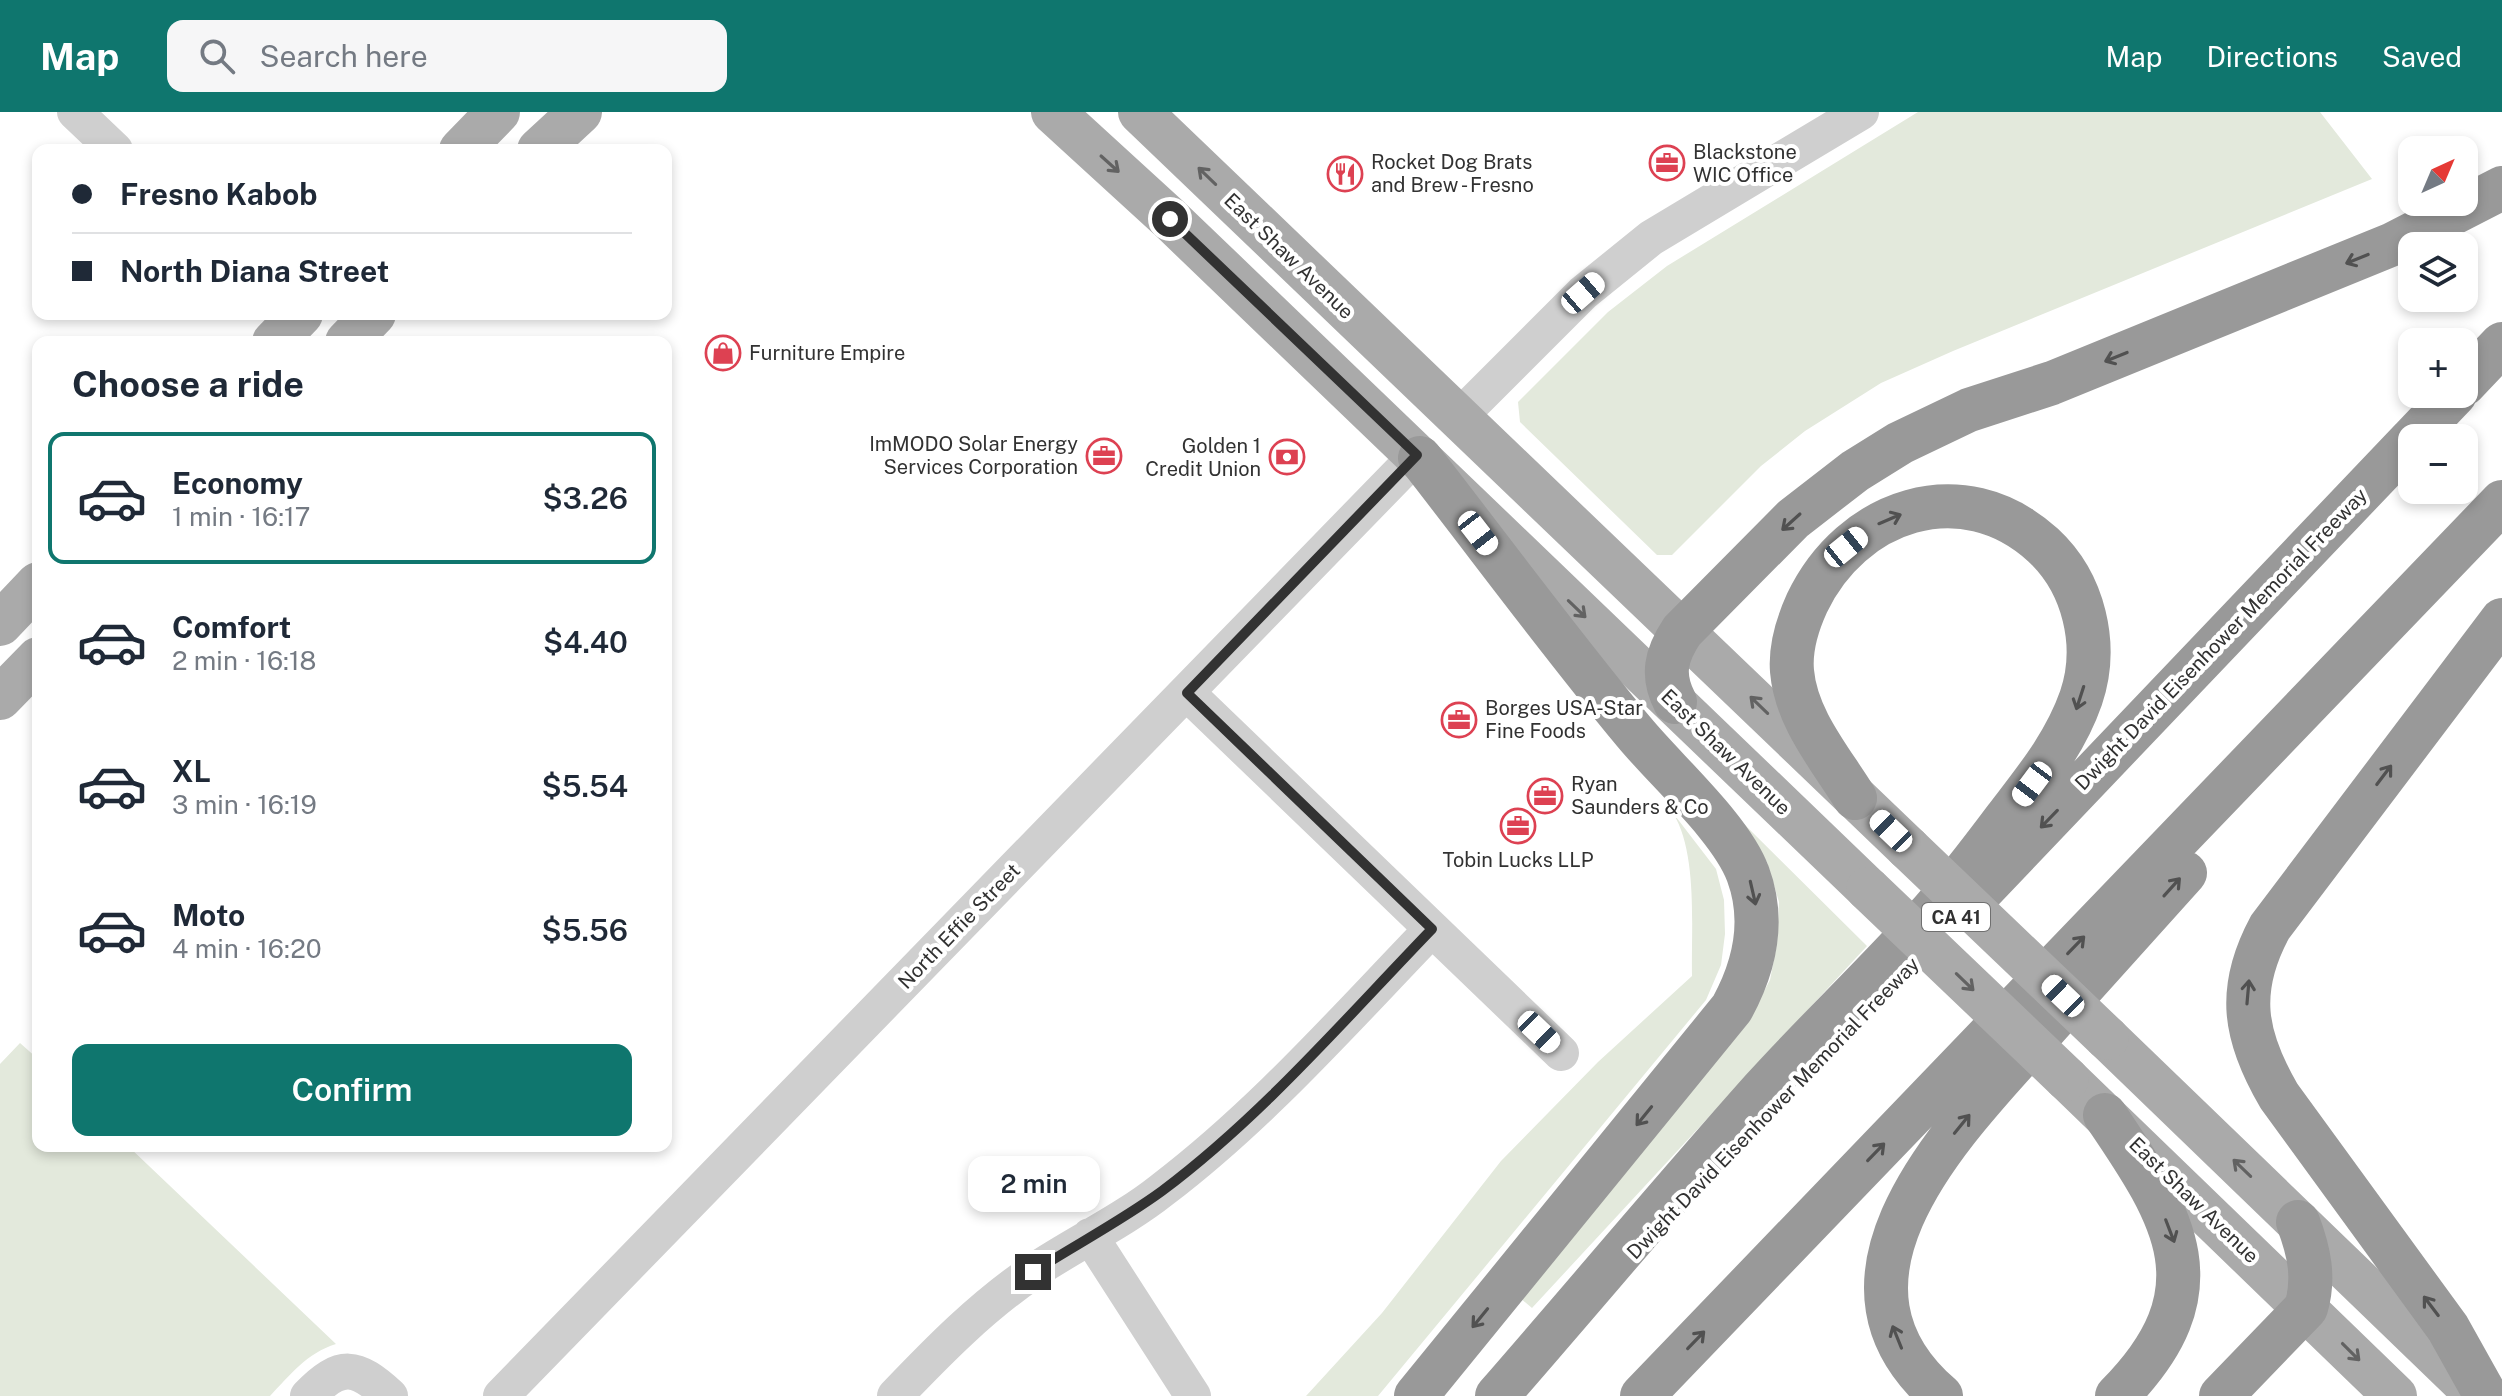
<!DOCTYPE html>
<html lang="en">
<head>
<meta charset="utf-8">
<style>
	body { margin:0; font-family:"Public Sans",sans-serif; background:#f6f6f7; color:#1f2937; height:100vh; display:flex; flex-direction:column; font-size:30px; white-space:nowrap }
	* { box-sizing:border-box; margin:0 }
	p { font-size:26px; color:#747a83 }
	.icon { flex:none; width:44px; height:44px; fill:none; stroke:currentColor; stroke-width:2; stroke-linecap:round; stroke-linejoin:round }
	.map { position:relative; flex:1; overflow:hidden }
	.sheet { position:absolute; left:32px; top:224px; width:640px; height:816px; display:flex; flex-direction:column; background:#fff; border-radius:16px; box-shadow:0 4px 12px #0003 }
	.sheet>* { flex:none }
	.banner { position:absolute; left:32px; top:32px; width:640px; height:176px; border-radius:16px; box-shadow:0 4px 12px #0003; display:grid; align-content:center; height:176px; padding:0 40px; background:#fff }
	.needle { width:52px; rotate:44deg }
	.controls { position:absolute; left:2398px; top:24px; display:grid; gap:16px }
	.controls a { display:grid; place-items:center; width:80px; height:80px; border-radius:16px; background:#fff; box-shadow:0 4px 12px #0003; font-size:40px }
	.end { position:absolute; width:36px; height:36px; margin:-18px; border:10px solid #323232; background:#fff; box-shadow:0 0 0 4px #fff }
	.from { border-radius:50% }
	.bubble { position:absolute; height:56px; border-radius:16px; background:#fff; box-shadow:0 4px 12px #0003; font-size:26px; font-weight:600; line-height:56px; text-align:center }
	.car { position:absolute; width:24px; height:48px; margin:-24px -12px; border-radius:10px; box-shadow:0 0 6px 2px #0007; background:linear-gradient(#fff 24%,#345 0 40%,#fff 0 76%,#345 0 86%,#fff 0) }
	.banner b { display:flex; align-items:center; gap:28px; height:76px; font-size:30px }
	.banner b+b { border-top:2px solid #e0e1e3 }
	.banner i { width:20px; height:20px; background:#1f2937 }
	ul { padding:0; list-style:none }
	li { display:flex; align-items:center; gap:24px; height:132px; margin:0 16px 12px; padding:0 24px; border:4px solid transparent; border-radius:16px }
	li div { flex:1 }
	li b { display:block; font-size:30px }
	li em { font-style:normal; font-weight:600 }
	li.current { border-color:#0f766e }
	li>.icon { width:72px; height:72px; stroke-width:1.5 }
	h2 { padding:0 40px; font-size:36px; line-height:96px }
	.primary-button { display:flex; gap:16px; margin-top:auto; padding:16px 40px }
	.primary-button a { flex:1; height:92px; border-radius:16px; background:#0f766e; color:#fff; font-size:32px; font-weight:600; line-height:92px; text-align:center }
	header { display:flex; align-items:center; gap:48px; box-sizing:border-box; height:112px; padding:0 40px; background:#0f766e; color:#fff }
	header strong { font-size:38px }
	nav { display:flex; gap:44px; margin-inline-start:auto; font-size:28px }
	.search { width:560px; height:72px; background:#f6f6f7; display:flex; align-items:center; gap:20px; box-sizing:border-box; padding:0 28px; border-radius:16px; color:#747a83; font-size:30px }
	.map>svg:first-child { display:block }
	.green { fill:#e3e9dc }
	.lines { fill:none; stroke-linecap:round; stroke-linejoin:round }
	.minor { stroke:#cfcfcf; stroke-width:36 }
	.major { stroke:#aaa; stroke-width:44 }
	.highway { stroke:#999; stroke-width:44 }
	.major-bridge { stroke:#aaa; stroke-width:44 }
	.oneway { stroke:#626262 }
	.oneway2 { stroke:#515151 }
	.route { stroke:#323232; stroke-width:10 }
	.labels { text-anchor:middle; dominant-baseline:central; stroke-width:8; stroke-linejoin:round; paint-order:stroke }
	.shield { fill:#fff; stroke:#707070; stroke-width:2 }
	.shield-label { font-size:18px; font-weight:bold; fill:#323232 }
	.poi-label { font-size:20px; fill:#323232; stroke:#fff; text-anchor:start }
	.street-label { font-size:20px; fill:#323232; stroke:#fff }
</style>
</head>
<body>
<header>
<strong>Map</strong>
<div class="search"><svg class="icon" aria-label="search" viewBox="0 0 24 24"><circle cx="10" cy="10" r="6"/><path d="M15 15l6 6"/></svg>Search here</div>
<nav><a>Map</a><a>Directions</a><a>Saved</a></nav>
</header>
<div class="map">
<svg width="2502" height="1284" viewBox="0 0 2502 1284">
	<rect width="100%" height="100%" fill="#fff"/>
	<path class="green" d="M1918,0H2320L2372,67L1953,239L1881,271L1805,319L1761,354L1672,443H1657L1520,310L1518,290L1608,200L1667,154Z
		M1673,701L1716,757L1724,788L1725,822L1721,853L1706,888L1378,1284H1306L1382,1201L1501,1049L1598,950L1692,864C1691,815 1698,742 1673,701Z
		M1743,711L1867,834L1532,1196L1520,1186L1746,913L1770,868L1777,832L1779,790L1767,750Z
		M20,931L38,947V1034H128L336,1232C307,1241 290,1263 270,1284H0V952Z"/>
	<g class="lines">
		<path class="minor" d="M75,0L115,38
			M1458,306L1583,181L1651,126L1861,0
			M1187,581L1561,941
			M1090,1124L1193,1284
			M308,1284C341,1250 356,1253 390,1284
			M501,1284L1417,343
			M895,1284C938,1239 982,1194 1034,1159C1076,1131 1123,1109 1162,1078C1262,1002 1345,907 1432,817"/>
		<path class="major" d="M1053,0L1170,107L1868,777
			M1140,0L1908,736
			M461,38L498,0
			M539,38L580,0
			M274,230L301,202
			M347,230L374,202
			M0,512L38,472
			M0,586L38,547
			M2107,926L2478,1284
			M2067,967L2395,1284"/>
		<path class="highway" d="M2464,272L2502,232
			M2413,326L2455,282
			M1675,590C1661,563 1666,543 1682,519L1793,407L1855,359L1900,331L1969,298L2052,271L2393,132L2502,76
			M1983,777L2412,327
			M2105,1003C2176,1107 2221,1179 2117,1284
			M1416,1284L1732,896C1755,854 1765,808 1748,762C1731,716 1666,659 1634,620C1560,531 1491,437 1420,346
			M1497,1284C1586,1182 1672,1079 1762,978C1817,917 1877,861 1932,799C1958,770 1982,738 2006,706C2035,668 2065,632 2081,586C2099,533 2084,471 2043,433C1962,359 1851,398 1807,491C1797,513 1790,535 1792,559C1796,607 1831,647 1855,686
			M1642,1284L2502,390
			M1941,1284C1803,1165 1958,1014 2042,920C2090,867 2137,814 2185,761
			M2221,1284L2306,1196C2315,1166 2309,1139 2298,1110
			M2486,1284L2448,1216L2279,984C2244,924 2236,878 2270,815L2502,508"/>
		<path class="major-bridge" d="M1908,736L2107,926
			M1868,777L2067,967"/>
	</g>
	<defs><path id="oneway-shaft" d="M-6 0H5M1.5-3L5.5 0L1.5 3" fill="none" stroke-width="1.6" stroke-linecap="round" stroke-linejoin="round" transform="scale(2)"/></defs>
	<g class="oneway">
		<use href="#oneway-shaft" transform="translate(1110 52) rotate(42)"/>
		<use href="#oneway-shaft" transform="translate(1207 64) rotate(-136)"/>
		<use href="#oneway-shaft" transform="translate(1577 497) rotate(44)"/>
		<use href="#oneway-shaft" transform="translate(1759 593) rotate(-136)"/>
		<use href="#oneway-shaft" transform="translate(1965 870) rotate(44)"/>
		<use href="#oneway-shaft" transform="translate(2242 1056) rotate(-136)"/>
		<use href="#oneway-shaft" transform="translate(2351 1240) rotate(45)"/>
	</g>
	<g class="oneway2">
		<use href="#oneway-shaft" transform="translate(2357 147) rotate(158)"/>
		<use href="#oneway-shaft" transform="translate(2116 245) rotate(158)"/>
		<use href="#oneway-shaft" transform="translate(1890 407) rotate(-23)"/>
		<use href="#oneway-shaft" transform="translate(1791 410) rotate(138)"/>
		<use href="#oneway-shaft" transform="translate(2080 586) rotate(108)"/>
		<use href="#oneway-shaft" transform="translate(2384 663) rotate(-53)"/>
		<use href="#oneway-shaft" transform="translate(2049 707) rotate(134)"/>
		<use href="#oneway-shaft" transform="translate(2172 775) rotate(-48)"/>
		<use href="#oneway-shaft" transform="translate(1753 781) rotate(77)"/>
		<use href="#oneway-shaft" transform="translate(2076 833) rotate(-46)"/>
		<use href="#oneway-shaft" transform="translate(2248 880) rotate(-85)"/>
		<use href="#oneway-shaft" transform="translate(1644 1004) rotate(129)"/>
		<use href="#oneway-shaft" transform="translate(1962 1012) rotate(-51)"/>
		<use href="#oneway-shaft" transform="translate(1876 1040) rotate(-46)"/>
		<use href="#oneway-shaft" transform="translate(2170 1119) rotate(69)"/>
		<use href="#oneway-shaft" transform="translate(2431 1194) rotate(-127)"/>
		<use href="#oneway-shaft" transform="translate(1480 1206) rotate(129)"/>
		<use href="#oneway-shaft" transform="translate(1897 1225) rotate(-112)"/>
		<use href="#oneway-shaft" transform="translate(1696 1228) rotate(-46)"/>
	</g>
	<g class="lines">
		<path class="route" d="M1033,1160C1075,1133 1121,1109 1162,1079C1262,1004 1345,907 1432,817L1187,581L1417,343L1170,107"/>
	</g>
	<defs>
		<g id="office-ring" transform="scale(1.8)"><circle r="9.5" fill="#fff" stroke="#dd4152" stroke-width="1.5"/><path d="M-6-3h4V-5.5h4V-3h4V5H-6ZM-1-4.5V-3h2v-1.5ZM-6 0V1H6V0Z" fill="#dd4152"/></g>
		<g id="restaurant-ring" transform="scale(1.8)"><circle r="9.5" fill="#fff" stroke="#dd4152" stroke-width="1.5"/><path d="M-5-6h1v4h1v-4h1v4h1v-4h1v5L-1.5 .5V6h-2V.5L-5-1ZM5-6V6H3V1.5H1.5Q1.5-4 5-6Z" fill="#dd4152"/></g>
		<g id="shop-ring" transform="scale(1.8)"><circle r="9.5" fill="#fff" stroke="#dd4152" stroke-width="1.5"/><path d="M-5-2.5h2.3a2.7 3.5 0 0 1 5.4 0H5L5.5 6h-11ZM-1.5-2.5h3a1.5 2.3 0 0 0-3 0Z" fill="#dd4152"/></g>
		<g id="bank-ring" transform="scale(1.8)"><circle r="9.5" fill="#fff" stroke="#dd4152" stroke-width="1.5"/><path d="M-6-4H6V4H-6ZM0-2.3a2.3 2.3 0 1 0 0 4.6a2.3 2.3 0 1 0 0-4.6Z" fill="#dd4152"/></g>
	</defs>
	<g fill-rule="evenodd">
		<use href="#office-ring" x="1667" y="51"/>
		<use href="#restaurant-ring" x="1345" y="62"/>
		<use href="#shop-ring" x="723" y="241"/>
		<use href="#office-ring" x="1104" y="344"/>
		<use href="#bank-ring" x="1287" y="345"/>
		<use href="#office-ring" x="1459" y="608"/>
		<use href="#office-ring" x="1545" y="684"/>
		<use href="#office-ring" x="1518" y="714"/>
	</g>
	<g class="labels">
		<rect class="shield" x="1922" y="791" width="68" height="28" rx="6"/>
		<g class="shield-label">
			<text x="1956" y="805">CA 41</text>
		</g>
		<g class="poi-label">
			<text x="1693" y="40">Blackstone<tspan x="1693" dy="23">WIC Office</tspan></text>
			<text x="1371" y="50">Rocket Dog Brats<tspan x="1371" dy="23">and Brew - Fresno</tspan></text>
			<text x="749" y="241">Furniture Empire</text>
			<text x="1078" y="332" text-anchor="end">ImMODO Solar Energy<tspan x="1078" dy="23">Services Corporation</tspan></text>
			<text x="1261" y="334" text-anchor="end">Golden 1<tspan x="1261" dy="23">Credit Union</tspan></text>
			<text x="1485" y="596">Borges USA-Star<tspan x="1485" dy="23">Fine Foods</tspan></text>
			<text x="1571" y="672">Ryan<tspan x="1571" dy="23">Saunders &amp; Co</tspan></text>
			<text x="1518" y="748" text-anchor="middle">Tobin Lucks LLP</text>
		</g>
		<g class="street-label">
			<text transform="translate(1289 144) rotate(44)">East Shaw Avenue</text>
			<text transform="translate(2221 527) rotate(-46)">Dwight David Eisenhower Memorial Freeway</text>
			<text transform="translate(1726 640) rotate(44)">East Shaw Avenue</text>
			<text transform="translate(959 814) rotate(-46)">North Effie Street</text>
			<text transform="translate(1773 996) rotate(-46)">Dwight David Eisenhower Memorial Freeway</text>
			<text transform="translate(2194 1088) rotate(44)">East Shaw Avenue</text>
		</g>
	</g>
</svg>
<div class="controls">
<a><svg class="needle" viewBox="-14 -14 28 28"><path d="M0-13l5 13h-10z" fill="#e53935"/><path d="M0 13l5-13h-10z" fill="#747a83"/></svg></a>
<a><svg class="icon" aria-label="layers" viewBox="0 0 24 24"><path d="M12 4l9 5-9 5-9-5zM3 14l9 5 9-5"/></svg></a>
<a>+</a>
<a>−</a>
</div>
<i class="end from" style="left:1170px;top:107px"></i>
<i class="end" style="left:1033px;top:1160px"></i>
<div class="bubble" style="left:968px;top:1044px;width:132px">2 min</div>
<i class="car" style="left:1583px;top:181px;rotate:49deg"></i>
<i class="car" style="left:1478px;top:421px;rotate:142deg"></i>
<i class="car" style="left:1846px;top:435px;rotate:51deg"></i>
<i class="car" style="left:2032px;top:672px;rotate:217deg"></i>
<i class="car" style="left:1891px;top:719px;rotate:314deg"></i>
<i class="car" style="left:2063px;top:884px;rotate:314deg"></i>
<i class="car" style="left:1539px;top:920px;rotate:134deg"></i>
<div class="banner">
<b><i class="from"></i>Fresno Kabob</b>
<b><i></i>North Diana Street</b>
</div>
<section class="sheet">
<h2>Choose a ride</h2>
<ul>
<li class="current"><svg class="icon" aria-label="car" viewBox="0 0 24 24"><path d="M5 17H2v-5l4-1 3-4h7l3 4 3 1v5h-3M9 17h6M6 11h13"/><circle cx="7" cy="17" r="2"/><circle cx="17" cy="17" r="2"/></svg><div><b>Economy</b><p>1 min · 16:17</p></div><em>$3.26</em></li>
<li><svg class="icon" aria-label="car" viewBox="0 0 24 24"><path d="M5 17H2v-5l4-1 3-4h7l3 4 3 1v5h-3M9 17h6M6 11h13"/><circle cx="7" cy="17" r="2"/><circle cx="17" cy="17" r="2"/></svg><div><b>Comfort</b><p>2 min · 16:18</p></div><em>$4.40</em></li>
<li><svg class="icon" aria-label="car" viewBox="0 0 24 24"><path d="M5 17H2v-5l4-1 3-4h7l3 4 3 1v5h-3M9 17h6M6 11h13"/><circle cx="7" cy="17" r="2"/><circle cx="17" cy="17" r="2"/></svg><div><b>XL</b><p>3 min · 16:19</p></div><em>$5.54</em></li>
<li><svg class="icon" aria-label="car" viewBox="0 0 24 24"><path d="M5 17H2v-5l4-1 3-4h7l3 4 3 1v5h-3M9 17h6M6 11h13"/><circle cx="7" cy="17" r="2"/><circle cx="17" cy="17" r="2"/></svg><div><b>Moto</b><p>4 min · 16:20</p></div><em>$5.56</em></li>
</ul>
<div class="primary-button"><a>Confirm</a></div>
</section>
</div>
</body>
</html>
